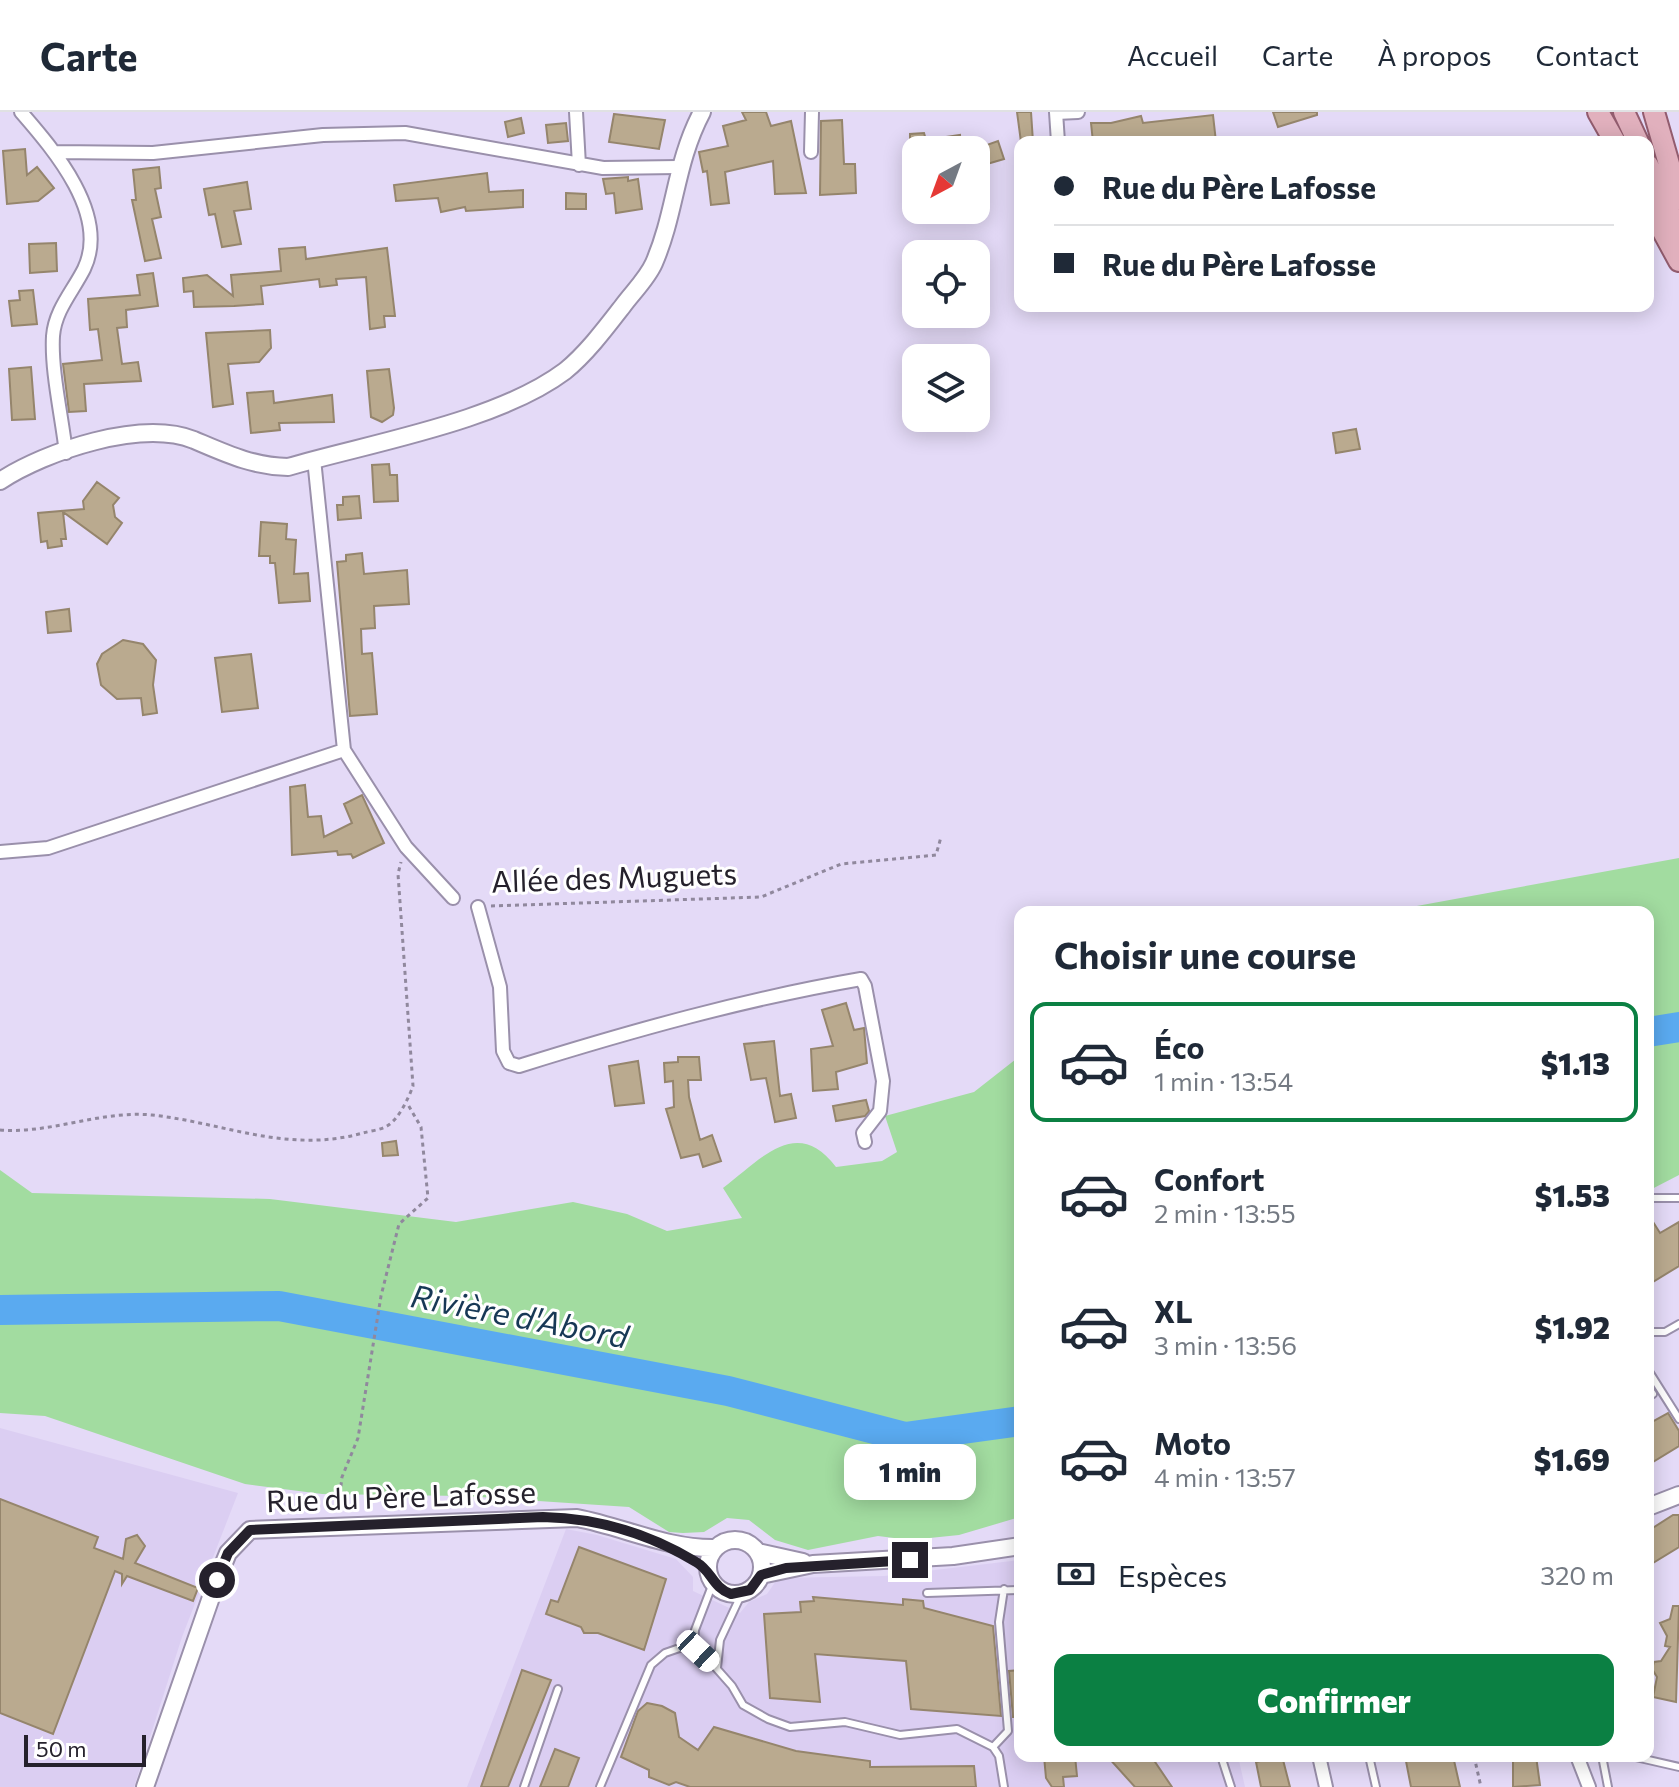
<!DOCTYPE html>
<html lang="fr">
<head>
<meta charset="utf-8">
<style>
	body { margin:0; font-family:Commissioner,sans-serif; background:#f6f6f7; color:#1f2937; height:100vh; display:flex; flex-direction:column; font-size:30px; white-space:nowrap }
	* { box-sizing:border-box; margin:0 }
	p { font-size:26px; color:#747a83 }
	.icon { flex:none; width:44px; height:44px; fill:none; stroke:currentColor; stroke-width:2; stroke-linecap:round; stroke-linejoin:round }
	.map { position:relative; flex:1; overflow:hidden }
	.sheet { position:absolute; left:1014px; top:794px; width:640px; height:856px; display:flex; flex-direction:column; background:#fff; border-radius:16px; box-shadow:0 4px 20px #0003 }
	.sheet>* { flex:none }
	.top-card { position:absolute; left:1014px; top:24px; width:640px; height:176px; border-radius:16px; box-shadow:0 4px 20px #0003; display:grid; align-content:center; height:176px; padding:0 40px; background:#fff }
	.needle { width:52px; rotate:221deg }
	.tools { position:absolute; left:902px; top:24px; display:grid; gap:16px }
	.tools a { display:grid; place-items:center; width:88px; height:88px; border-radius:16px; background:#fff; box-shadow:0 4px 20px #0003; font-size:40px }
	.scale { position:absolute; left:24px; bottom:20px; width:122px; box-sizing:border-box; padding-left:8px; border:4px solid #25212c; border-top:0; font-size:22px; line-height:28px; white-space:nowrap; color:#25212c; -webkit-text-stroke:6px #fff; paint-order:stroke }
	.end { position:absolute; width:36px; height:36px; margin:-18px; border:10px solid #25212c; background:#fff; box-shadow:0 0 0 4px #fff }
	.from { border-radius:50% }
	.bubble { position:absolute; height:56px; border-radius:16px; background:#fff; box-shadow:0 4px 20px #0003; font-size:26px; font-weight:800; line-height:56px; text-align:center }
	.car { position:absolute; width:24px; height:48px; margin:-24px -12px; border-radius:10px; box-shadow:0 0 6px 2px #0007; background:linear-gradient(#fff 24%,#345 0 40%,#fff 0 76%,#345 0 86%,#fff 0) }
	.top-card b { display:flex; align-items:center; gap:28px; height:76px; font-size:30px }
	.top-card b+b { border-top:2px solid #e0e1e3 }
	.top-card i { width:20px; height:20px; background:#1f2937 }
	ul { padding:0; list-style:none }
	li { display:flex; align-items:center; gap:24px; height:120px; margin:0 16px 12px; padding:0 24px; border:4px solid transparent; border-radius:16px }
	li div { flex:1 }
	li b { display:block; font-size:30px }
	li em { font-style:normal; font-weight:800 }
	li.active { border-color:#0b8043 }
	li>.icon { width:72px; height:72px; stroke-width:1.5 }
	h2 { padding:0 40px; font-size:36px; line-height:96px }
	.pay { display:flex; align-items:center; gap:20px; height:88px; padding:0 40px; font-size:30px }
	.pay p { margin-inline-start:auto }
	.button { display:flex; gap:16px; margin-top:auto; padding:16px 40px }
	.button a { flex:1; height:92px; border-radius:16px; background:#0b8043; color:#fff; font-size:32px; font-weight:800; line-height:92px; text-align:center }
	header { display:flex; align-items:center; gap:48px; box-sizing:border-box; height:112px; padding:0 40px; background:#fff; border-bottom:2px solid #e0e1e3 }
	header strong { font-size:38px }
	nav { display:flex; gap:44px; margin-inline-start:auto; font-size:28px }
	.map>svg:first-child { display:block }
	.built { fill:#dbcef2 }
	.green { fill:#a2dca0 }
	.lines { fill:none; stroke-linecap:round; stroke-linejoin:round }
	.river { stroke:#5aaaf0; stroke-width:30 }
	.building { fill:#baaa8f; stroke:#95856c; stroke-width:2 }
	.service-casing { stroke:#9a90ab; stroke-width:10 }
	.minor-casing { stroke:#9a90ab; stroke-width:16 }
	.tertiary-casing { stroke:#9a90ab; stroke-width:20 }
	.primary-casing { stroke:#925c6e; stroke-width:24 }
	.path { stroke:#90889d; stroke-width:3; stroke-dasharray:4 4; stroke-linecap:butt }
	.service { stroke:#fff; stroke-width:6 }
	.minor { stroke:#fff; stroke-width:12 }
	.tertiary { stroke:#fff; stroke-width:16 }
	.primary { stroke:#e1b0bd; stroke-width:20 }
	.route { stroke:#25212c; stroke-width:10 }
	.labels { text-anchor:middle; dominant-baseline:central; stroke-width:6; stroke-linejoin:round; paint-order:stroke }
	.street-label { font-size:30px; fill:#25212c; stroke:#fff }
	.water-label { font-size:32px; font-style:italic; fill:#173855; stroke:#fff }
</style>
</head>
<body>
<header>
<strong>Carte</strong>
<nav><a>Accueil</a><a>Carte</a><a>À propos</a><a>Contact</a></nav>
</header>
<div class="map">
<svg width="1679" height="1675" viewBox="0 0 1679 1675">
	<rect width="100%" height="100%" fill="#e4daf7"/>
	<path class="built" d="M0,1316L238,1381L182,1525L134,1675H0Z
		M566,1417L597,1423L676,1447L693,1465V1479L740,1501L749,1490L767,1482L778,1466L884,1464L1020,1448V1644H1238L1245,1675H467Z"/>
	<path class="green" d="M1679,746V1063L1648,1079V800H1384Z
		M1020,944V1405L959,1423L910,1428L878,1424L808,1438L775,1428L749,1408L727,1406L704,1420L683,1421L669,1420L629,1395L464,1384L322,1382L245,1372L45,1304L0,1301V1058L32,1081L270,1087L456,1110L573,1090L627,1102L667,1119L742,1106L723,1076C761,1047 797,1003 836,1055L882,1049L897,1040L885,1004L974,980Z"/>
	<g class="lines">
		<path class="river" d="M1648,920L1679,915
			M0,1198L279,1194L728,1279L905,1325L1020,1309"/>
	</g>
	<path class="building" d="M742,0H766L771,14L791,9L806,81L775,82L773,49L725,60L729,91L711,93L707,59L703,60L699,40L728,34L723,14L746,8Z
		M1017,0H1031L1033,30H1021Z
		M1273,0H1317V3L1278,15Z
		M614,2L665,8L659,37L609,30Z
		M1213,3L1216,30H1093L1091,11H1111L1141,4L1143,11Z
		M521,6L524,21L508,25L505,10Z
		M842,8L844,52H855L856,81L820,83L821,9Z
		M566,11L568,29L548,31L546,13Z
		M924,21L926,28L960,23L961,38H910V22Z
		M998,29L1004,47L987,52L981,35Z
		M25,37L27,63L37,55L54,76L38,89L7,92L3,39Z
		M159,55L161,76L155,77L161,105L152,107L161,146L145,149L132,88H136L133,58Z
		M487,61L489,80L523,78V95L466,99L465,95L441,100L438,86L396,89L394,73Z
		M628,65V69L638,67L642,97L616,101L614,81L606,82L603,67Z
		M247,70L251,97L234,99L241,132L222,135L215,102L209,103L204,77Z
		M566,81L586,82V97H566Z
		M56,131L57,159L30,161L29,132Z
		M305,135L306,147L387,136L395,204H384L385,215L370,217L366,165L336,167L337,173L320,175L319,167L261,174L263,192L234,194L194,195L193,179L184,180L183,166L207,163L233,184L231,163L281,159L279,137Z
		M153,161L158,194L126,198L127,215L117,216L122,252L138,250L141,269L84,272L86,299L69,300L63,252L102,248L98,217L90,218L88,187L140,183L137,163Z
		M33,178L37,212L12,214L9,189L20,188L19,179Z
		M270,218L271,236L259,250L228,252L233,292L213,295L206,221Z
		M31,255L35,307L12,308L9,257Z
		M389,257L394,296L393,303L382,310L371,305L367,259Z
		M273,279L274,291L332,283L334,310L279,311L280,318L251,321L247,281Z
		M1356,317L1360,337L1336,341L1333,321Z
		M389,352L390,363H397L398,389L374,390L372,353Z
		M97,370L119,386L113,393L115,405L122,411L107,432L63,400L66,427H61L62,434L48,436L47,429L41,430L38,401L84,397L83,389Z
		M359,384L361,406L338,408L337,393H343V385Z
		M261,410L287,412L286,427L296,428L294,462L308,461L310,489L279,491L275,451H270V444H259Z
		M362,441L364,462L407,458L409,492L374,494L375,516L361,517L362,542L372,541L377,602L350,604L337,450L346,449V443Z
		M69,497L71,519L48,521L46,500Z
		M123,528L143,532L156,548L153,573L157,601L143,603L141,586L117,587L101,573L97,552L102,542Z
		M251,542L258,596L222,600L215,546Z
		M305,673L308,705L321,704L324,725L352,711L344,692L362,683L384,731L353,746L351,742L338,743L337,739L292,743L290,675Z
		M846,891L854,918L864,916L867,951L836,960L838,977L813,979L811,937L833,934L822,898Z
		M774,929L780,984L791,982L796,1006L775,1010L766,966L751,968L744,932Z
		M678,945H699L701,968H688L689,985L700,1028L712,1023L721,1049L703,1055L699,1042L681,1046L666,997L674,995L673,969L665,970L664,951L678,950Z
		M638,949L644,991L615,994L609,954Z
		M866,988L869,999L865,1004L836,1009L833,994Z
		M396,1029L398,1043L383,1044L382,1031Z
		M1648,1102L1660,1121L1679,1110V1154L1648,1173Z
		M1668,1301L1679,1319V1334L1648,1353V1312Z
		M0,1387L98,1425L94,1436L123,1447L126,1427L137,1423L145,1434L135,1451L198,1476L193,1489L127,1464L122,1472V1462L115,1459L53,1622L0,1601Z
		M1673,1403H1679V1435L1648,1454V1419Z
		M579,1435L666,1467L644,1538L598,1521H584L581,1515L546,1502L551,1488L558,1490Z
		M813,1485L903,1493V1487L923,1489L924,1496L993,1514L1001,1604L911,1597L906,1549L815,1542L820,1590L770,1586L764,1502L801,1500L800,1490L814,1489Z
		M1673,1494H1679L1676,1590L1653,1585L1657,1565L1652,1557L1654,1550L1661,1549L1670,1535L1665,1534L1667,1524L1660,1511L1670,1507Z
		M522,1558L551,1568L508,1675H481Z
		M1020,1558V1605H1013L1009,1559Z
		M647,1591L662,1594L675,1601L679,1625L698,1638L714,1615L796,1639L870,1649V1655L974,1654L976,1675H690L676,1670L669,1673L649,1665V1658L621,1645L638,1599Z
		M555,1637L579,1646L568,1675H540Z
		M1044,1644H1075L1077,1664L1063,1665L1064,1675H1052L1046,1666Z
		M1107,1644H1151L1172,1675H1135Z
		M1282,1644L1290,1675H1261L1256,1650Z
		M1405,1644H1453L1460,1675H1411Z
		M1536,1644L1540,1673L1513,1675V1645Z"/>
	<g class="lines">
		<g class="service-casing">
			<path id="service" d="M1648,1086H1679
				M1648,1220H1665L1679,1212
				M1648,1258L1679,1307
				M1648,1275L1653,1282L1648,1285
				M713,1471L695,1518L694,1531L732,1574L743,1593L768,1607L790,1615L845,1610L900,1623L957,1617L993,1635L999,1644L1004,1675
				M927,1481L1020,1478
				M717,1556L720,1528L742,1481
				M993,1635L1008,1619L999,1510L1004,1477
				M1221,1644L1231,1675
				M1369,1644L1376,1675
				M1602,1644L1608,1675
				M1631,1644L1679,1655
				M524,1675L558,1577
				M600,1675L651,1553L665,1541L694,1531"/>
		</g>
		<g class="minor-casing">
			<path id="minor" d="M21,0C54,38 110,103 84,157C73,179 55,198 53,224C51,259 62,305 66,341
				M576,0L579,53
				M1056,0L1058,30
				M1056,1L1078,0
				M55,40L153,41L323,23L405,21L603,56L678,55
				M811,40L812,0
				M314,347L344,638L406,735L453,786
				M0,740L48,736L344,638
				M478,795L500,875L503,939L509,951L519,954C631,919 745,887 861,867L865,874L883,969L880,999L863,1021L865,1030
				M1319,1644L1326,1675
				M1577,1644L1589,1675"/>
		</g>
		<g class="tertiary-casing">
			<path id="tertiary" d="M0,369C46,339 141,307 194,328C227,342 252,354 288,355C370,331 497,310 565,259C586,242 605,217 622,195C632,181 647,167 654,151C676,100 675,51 702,0
				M1648,1395L1679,1383
				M708 1455a27 27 0 1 1 54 0a27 27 0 1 1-54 0Z
				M758,1440L803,1450
				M761,1463L813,1452L953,1444L1020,1434
				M145,1675L217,1468L228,1441L250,1418L577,1406C624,1415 667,1437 715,1436"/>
		</g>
		<g class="primary-casing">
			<path id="primary" d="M1598,0L1615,30
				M1624,0L1638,30
				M1654,0L1679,87
				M1648,53L1679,122
				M1648,92L1679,149"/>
		</g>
		<path class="path" d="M491,794L761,785L841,752L936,743L941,725
			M0,1018C51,1022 101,998 152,1003C225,1011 287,1042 363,1021C370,1019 380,1018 387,1014C399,1007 408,987 413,974L398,762L401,750
			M338,1398L342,1365L358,1326L381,1184L399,1112L428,1086L421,1015L407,991
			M1474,1644L1481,1675"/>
		<use href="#service" class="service"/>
		<use href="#minor" class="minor"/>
		<use href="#tertiary" class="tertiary"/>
		<use href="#primary" class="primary"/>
	</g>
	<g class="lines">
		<path class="route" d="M217,1468L228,1441L250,1418L543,1405C599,1406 648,1421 696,1450C712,1459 712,1475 731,1482L750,1478L761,1463L786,1456L910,1448"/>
	</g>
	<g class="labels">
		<g class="street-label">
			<text transform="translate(614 764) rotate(-2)">Allée des Muguets</text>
			<text transform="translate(401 1383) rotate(-2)">Rue du Père Lafosse</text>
		</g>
		<g class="water-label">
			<text transform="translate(520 1203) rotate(11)">Rivière d'Abord</text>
		</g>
	</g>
</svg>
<div class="tools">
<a><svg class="needle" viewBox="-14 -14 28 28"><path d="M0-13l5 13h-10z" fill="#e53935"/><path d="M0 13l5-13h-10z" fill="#747a83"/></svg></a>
<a><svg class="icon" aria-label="locate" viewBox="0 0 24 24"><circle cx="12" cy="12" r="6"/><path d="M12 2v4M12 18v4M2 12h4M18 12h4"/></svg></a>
<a><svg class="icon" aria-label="layers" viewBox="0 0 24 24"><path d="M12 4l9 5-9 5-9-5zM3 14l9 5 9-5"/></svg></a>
</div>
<div class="scale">50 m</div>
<i class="end from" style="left:217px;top:1468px"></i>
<i class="end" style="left:910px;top:1448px"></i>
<div class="bubble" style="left:844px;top:1332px;width:132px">1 min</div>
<i class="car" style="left:698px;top:1539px;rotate:133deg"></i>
<div class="top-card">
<b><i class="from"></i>Rue du Père Lafosse</b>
<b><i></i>Rue du Père Lafosse</b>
</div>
<section class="sheet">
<h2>Choisir une course</h2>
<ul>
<li class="active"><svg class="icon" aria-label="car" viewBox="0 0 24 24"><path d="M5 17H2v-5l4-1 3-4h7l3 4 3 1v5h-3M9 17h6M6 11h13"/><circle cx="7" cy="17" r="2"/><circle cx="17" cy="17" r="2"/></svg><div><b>Éco</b><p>1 min · 13:54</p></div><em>$1.13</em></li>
<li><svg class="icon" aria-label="car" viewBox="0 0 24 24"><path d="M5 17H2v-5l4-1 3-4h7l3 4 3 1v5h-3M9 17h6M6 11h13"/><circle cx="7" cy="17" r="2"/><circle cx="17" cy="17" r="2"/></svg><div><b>Confort</b><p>2 min · 13:55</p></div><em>$1.53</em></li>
<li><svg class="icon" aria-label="car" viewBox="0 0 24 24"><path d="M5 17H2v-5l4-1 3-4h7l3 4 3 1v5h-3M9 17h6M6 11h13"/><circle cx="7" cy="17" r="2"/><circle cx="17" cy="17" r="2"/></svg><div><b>XL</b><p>3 min · 13:56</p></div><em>$1.92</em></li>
<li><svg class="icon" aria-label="car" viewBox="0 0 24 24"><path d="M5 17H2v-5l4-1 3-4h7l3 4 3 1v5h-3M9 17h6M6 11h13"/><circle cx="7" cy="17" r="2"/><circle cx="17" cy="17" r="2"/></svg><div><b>Moto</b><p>4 min · 13:57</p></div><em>$1.69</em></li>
</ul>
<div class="pay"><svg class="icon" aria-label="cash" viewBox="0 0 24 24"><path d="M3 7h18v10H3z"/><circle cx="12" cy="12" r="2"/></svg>Espèces<p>320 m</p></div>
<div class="button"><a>Confirmer</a></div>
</section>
</div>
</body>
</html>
